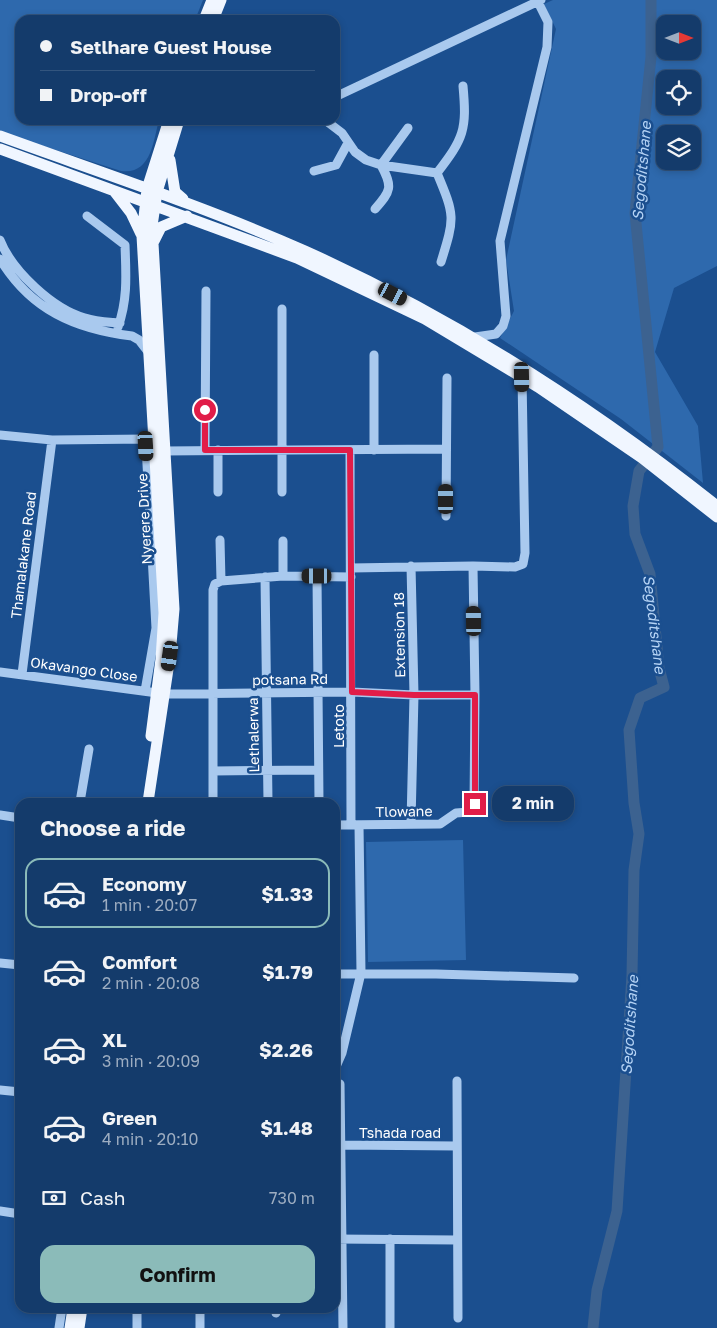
<!DOCTYPE html>
<html lang="en">
<head>
<meta charset="utf-8">
<style>
	body { margin:0; font-family:"Golos Text",sans-serif; background:#1d4271; color:#f1f3f6; height:100vh; display:flex; flex-direction:column; font-size:19px; white-space:nowrap }
	* { box-sizing:border-box; margin:0 }
	p { font-size:16px; color:#9dadc1 }
	.icon { flex:none; width:28px; height:28px; fill:none; stroke:currentColor; stroke-width:2; stroke-linecap:round; stroke-linejoin:round }
	.map { position:relative; flex:1; overflow:hidden }
	.drawer { position:absolute; left:15px; top:798px; width:325px; height:515px; display:flex; flex-direction:column; background:#143b6b; border-radius:15px; box-shadow:0 2px 8px #0003,0 0 0 1px #33557e }
	.drawer>* { flex:none }
	.top-card { position:absolute; left:15px; top:15px; width:325px; height:110px; border-radius:15px; box-shadow:0 2px 8px #0003,0 0 0 1px #33557e; display:grid; align-content:center; height:110px; padding:0 25px; background:#143b6b }
	.needle { width:32px; rotate:90deg }
	.tools { position:absolute; left:656px; top:15px; display:grid; gap:10px }
	.tools a { display:grid; place-items:center; width:45px; height:45px; border-radius:10px; background:#143b6b; box-shadow:0 2px 8px #0003,0 0 0 1px #33557e; font-size:25px }
	.end { position:absolute; width:22px; height:22px; margin:-11px; border:6px solid #e11d48; background:#fff; box-shadow:0 0 0 2px #fff }
	.from { border-radius:50% }
	.bubble { position:absolute; height:35px; border-radius:15px; background:#143b6b; box-shadow:0 2px 8px #0003,0 0 0 1px #33557e; font-size:16px; font-weight:700; line-height:35px; text-align:center }
	.car { position:absolute; width:15px; height:30px; margin:-15px -8px; border-radius:6px; box-shadow:0 0 4px 1px #0007; background:linear-gradient(#222 24%,#8ab4d8 0 40%,#222 0 76%,#8ab4d8 0 86%,#222 0) }
	.top-card b { display:flex; align-items:center; gap:18px; height:48px; font-size:19px }
	.top-card b+b { border-top:1px solid #33557e }
	.top-card i { width:12px; height:12px; background:#f1f3f6 }
	ul { padding:0; list-style:none }
	li { display:flex; align-items:center; gap:15px; height:70px; margin:0 10px 8px; padding:0 15px; border:2px solid transparent; border-radius:15px }
	li div { flex:1 }
	li b { display:block; font-size:19px }
	li em { font-style:normal; font-weight:700 }
	li.selected { border-color:#8bbbb9 }
	li>.icon { width:45px; height:45px; stroke-width:1.5 }
	h2 { padding:0 25px; font-size:22px; line-height:60px }
	.pay { display:flex; align-items:center; gap:12px; height:55px; padding:0 25px; font-size:19px }
	.pay p { margin-inline-start:auto }
	.button { display:flex; gap:10px; margin-top:auto; padding:10px 25px }
	.button a { flex:1; height:58px; border-radius:15px; background:#8bbbb9; color:#111; font-size:20px; font-weight:700; line-height:58px; text-align:center }
	.map>svg:first-child { display:block }
	.green { fill:#2e69ad; fill-rule:evenodd }
	.lines { fill:none; stroke-linecap:round; stroke-linejoin:round }
	.river { stroke:#3c6290; stroke-width:11 }
	.minor { stroke:#a9c9ee; stroke-width:9 }
	.major { stroke:#f0f6ff; stroke-width:11 }
	.route { stroke:#e11d48; stroke-width:6 }
	.labels { text-anchor:middle; dominant-baseline:central; stroke-width:5; stroke-linejoin:round; paint-order:stroke }
	.street-label { font-size:14px; fill:#fff; stroke:#1b4f8f }
	.water-label { font-size:15px; font-style:italic; fill:#b5d3f5; stroke:#1b4f8f }
</style>
</head>
<body>
<div class="map">
<svg width="717" height="1328" viewBox="0 0 717 1328">
	<rect width="100%" height="100%" fill="#1b4f8f"/>
	<path class="green" d="M0,0H203L195,20H20V120H159C153,142 151,175 121,171L0,132Z
		M553,0H717V266L674,288L655,352L698,426L703,483L621,419L500,338L514,311L506,260L556,29L544,4ZM665,24H692V51H665ZM665,79H692V106H665ZM665,134H692V161H665Z
		M463,840L466,960L368,962L366,842Z"/>
	<g class="lines">
		<path class="river" d="M593,1328L597,1290L617,1211L632,975L634,870L639,834L634,803L629,730L640,698L664,687L659,668L650,574L635,534L633,506L639,471L658,447L635,213L651,57V0"/>
		<path class="minor" d="M335,97L541,0
			M325,120L342,133L355,152L366,160L381,165L437,173
			M314,171L336,165L348,143
			M437,173C464,138 467,130 463,86
			M437,173C455,216 455,217 441,262
			M375,209C391,191 393,187 381,165L408,128
			M87,216L125,245C126,274 128,299 118,327
			M0,240C12,271 53,309 85,318C96,322 109,322 120,323
			M0,259C31,310 75,329 132,336L139,340L149,353
			M282,309V492
			M475,337L496,334L503,326L506,316L500,241L547,47L548,22L538,2
			M0,435L52,440L147,439
			M141,439L146,446L156,628L145,691
			M205,450L206,291
			M350,450L351,825
			M374,450V355
			M163,451L446,449
			M218,492V450
			M446,516L447,378
			M220,540L221,581
			M283,541V576
			M411,566L414,695L411,823
			M351,568L473,566L515,567L523,564L525,553L522,377
			M317,576L319,802
			M265,577L268,802
			M0,672L165,694L352,692L414,695H475
			M22,674L52,440
			M213,771L318,770
			M80,802L89,749
			M213,802V590L215,584L221,581L283,576L351,577
			M0,815L20,818
			M335,825L440,824L456,813L469,812L474,807L475,695L473,566
			M0,963L20,965
			M335,974H436L574,978
			M335,1069L342,1053L361,973L359,825
			M457,1081L458,1318
			M340,1084L343,1328
			M0,1090L20,1092
			M342,1145L457,1146
			M0,1211L20,1214
			M335,1239L457,1240
			M390,1239V1328
			M200,1308V1328
			M275,1308L276,1313
			M59,1328L62,1308
			M137,1328V1308"/>
		<path class="major" d="M204,20L212,0
			M213,20L221,0
			M0,136C102,173 206,207 305,251C454,318 590,405 717,506
			M0,149L297,258L425,319L538,387L642,458L717,517
			M170,160L175,192L183,199
			M114,191L131,213L141,234
			M154,241L161,227L187,216
			M151,736L161,659L164,613L142,236L147,189L169,120
			M148,802L170,656L174,609L152,226L157,192L179,120
			M70,1328L73,1308
			M79,1328L82,1308"/>
	</g>
	<g class="lines">
		<path class="route" d="M205,410V450H350L352,692L414,695H475V804"/>
	</g>
	<g class="labels">
		<g class="street-label">
			<text transform="translate(144 519) rotate(-93)">Nyerere Drive</text>
			<text transform="translate(23 555) rotate(-83)">Thamalakane Road</text>
			<text transform="translate(399 635) rotate(-91)">Extension 18</text>
			<text transform="translate(84 669) rotate(8)">Okavango Close</text>
			<text transform="translate(290 679) rotate(-1)">potsana Rd</text>
			<text transform="translate(338 726) rotate(-90)">Letoto</text>
			<text transform="translate(253 735) rotate(-91)">Lethalerwa</text>
			<text transform="translate(404 811) rotate(-1)">Tlowane</text>
			<text x="400" y="1132">Tshada road</text>
		</g>
		<g class="water-label">
			<text transform="translate(641 171) rotate(-85)">Segoditshane</text>
			<text transform="translate(655 624) rotate(83)">Segoditshane</text>
			<text transform="translate(629 1025) rotate(-86)">Segoditshane</text>
		</g>
	</g>
</svg>
<div class="tools">
<a><svg class="needle" viewBox="-14 -14 28 28"><path d="M0-13l5 13h-10z" fill="#e53935"/><path d="M0 13l5-13h-10z" fill="#9dadc1"/></svg></a>
<a><svg class="icon" aria-label="locate" viewBox="0 0 24 24"><circle cx="12" cy="12" r="6"/><path d="M12 2v4M12 18v4M2 12h4M18 12h4"/></svg></a>
<a><svg class="icon" aria-label="layers" viewBox="0 0 24 24"><path d="M12 4l9 5-9 5-9-5zM3 14l9 5 9-5"/></svg></a>
</div>
<i class="end from" style="left:205px;top:410px"></i>
<i class="end" style="left:475px;top:804px"></i>
<div class="bubble" style="left:492px;top:786px;width:82px">2 min</div>
<i class="car" style="left:393px;top:294px;rotate:117deg"></i>
<i class="car" style="left:522px;top:377px;rotate:179deg"></i>
<i class="car" style="left:146px;top:446px;rotate:177deg"></i>
<i class="car" style="left:446px;top:499px;rotate:0deg"></i>
<i class="car" style="left:317px;top:576px;rotate:270deg"></i>
<i class="car" style="left:474px;top:621px;rotate:359deg"></i>
<i class="car" style="left:170px;top:656px;rotate:188deg"></i>
<div class="top-card">
<b><i class="from"></i>Setlhare Guest House</b>
<b><i></i>Drop-off</b>
</div>
<section class="drawer">
<h2>Choose a ride</h2>
<ul>
<li class="selected"><svg class="icon" aria-label="car" viewBox="0 0 24 24"><path d="M5 17H2v-5l4-1 3-4h7l3 4 3 1v5h-3M9 17h6M6 11h13"/><circle cx="7" cy="17" r="2"/><circle cx="17" cy="17" r="2"/></svg><div><b>Economy</b><p>1 min · 20:07</p></div><em>$1.33</em></li>
<li><svg class="icon" aria-label="car" viewBox="0 0 24 24"><path d="M5 17H2v-5l4-1 3-4h7l3 4 3 1v5h-3M9 17h6M6 11h13"/><circle cx="7" cy="17" r="2"/><circle cx="17" cy="17" r="2"/></svg><div><b>Comfort</b><p>2 min · 20:08</p></div><em>$1.79</em></li>
<li><svg class="icon" aria-label="car" viewBox="0 0 24 24"><path d="M5 17H2v-5l4-1 3-4h7l3 4 3 1v5h-3M9 17h6M6 11h13"/><circle cx="7" cy="17" r="2"/><circle cx="17" cy="17" r="2"/></svg><div><b>XL</b><p>3 min · 20:09</p></div><em>$2.26</em></li>
<li><svg class="icon" aria-label="car" viewBox="0 0 24 24"><path d="M5 17H2v-5l4-1 3-4h7l3 4 3 1v5h-3M9 17h6M6 11h13"/><circle cx="7" cy="17" r="2"/><circle cx="17" cy="17" r="2"/></svg><div><b>Green</b><p>4 min · 20:10</p></div><em>$1.48</em></li>
</ul>
<div class="pay"><svg class="icon" aria-label="cash" viewBox="0 0 24 24"><path d="M3 7h18v10H3z"/><circle cx="12" cy="12" r="2"/></svg>Cash<p>730 m</p></div>
<div class="button"><a>Confirm</a></div>
</section>
</div>
</body>
</html>
